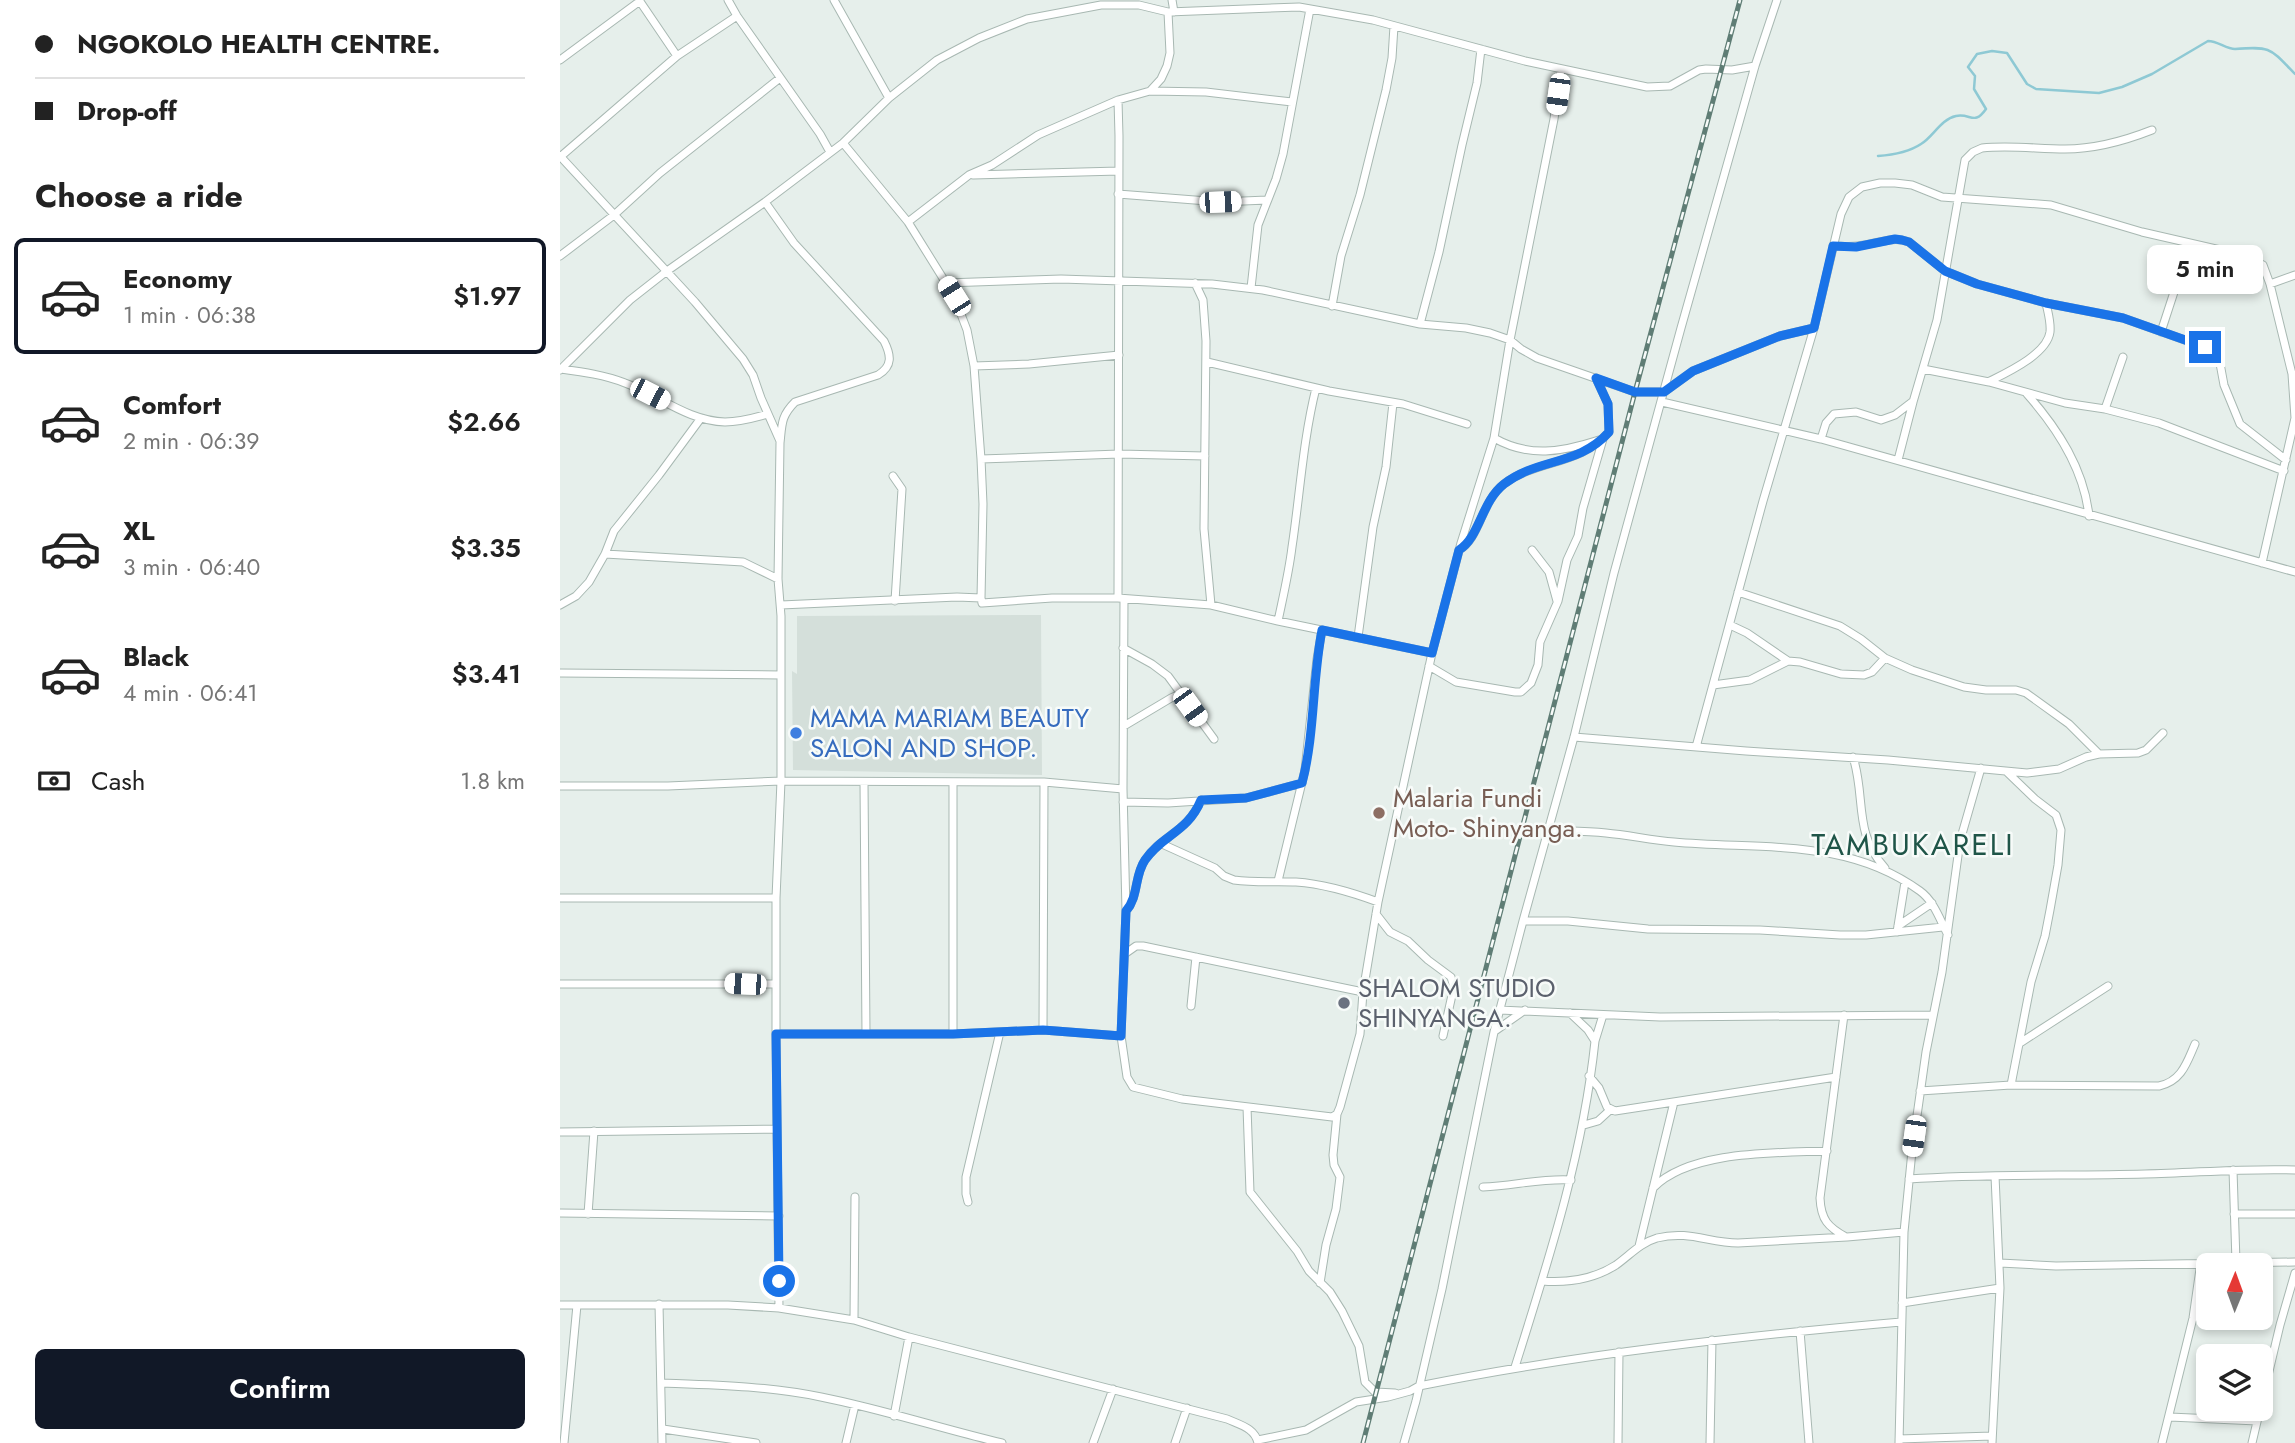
<!DOCTYPE html>
<html lang="en">
<head>
<meta charset="utf-8">
<style>
	body { margin:0; font-family:Jost,sans-serif; background:#f6f6f6; color:#222; height:100vh; display:flex; flex-direction:column; font-size:26px; white-space:nowrap }
	* { box-sizing:border-box; margin:0 }
	p { font-size:23px; color:#767676 }
	.icon { flex:none; width:38px; height:38px; fill:none; stroke:currentColor; stroke-width:2; stroke-linecap:round; stroke-linejoin:round }
	.map { position:relative; flex:1; overflow:hidden }
	.panel { display:flex; flex-direction:column; background:#fff; width:560px }
	.panel>* { flex:none }
	.top-card { display:grid; align-content:center; height:154px; padding:0 35px; background:#fff }
	.needle { width:46px; rotate:1deg }
	.fabs { position:absolute; left:1636px; top:1253px; display:grid; gap:14px }
	.fabs a { display:grid; place-items:center; width:77px; height:77px; border-radius:10px; background:#fff; box-shadow:0 4px 10px #0003; font-size:35px }
	.end { position:absolute; width:32px; height:32px; margin:-16px; border:9px solid #1a73e8; background:#fff; box-shadow:0 0 0 4px #fff }
	.from { border-radius:50% }
	.bubble { position:absolute; height:49px; border-radius:10px; background:#fff; box-shadow:0 4px 10px #0003; font-size:23px; font-weight:600; line-height:49px; text-align:center }
	.car { position:absolute; width:21px; height:42px; margin:-21px -10px; border-radius:9px; box-shadow:0 0 5px 2px #0007; background:linear-gradient(#fff 24%,#345 0 40%,#fff 0 76%,#345 0 86%,#fff 0) }
	.top-card b { display:flex; align-items:center; gap:24px; height:66px; font-size:26px }
	.top-card b+b { border-top:2px solid #e0e0e0 }
	.top-card i { width:18px; height:18px; background:#222 }
	ul { padding:0; list-style:none }
	li { display:flex; align-items:center; gap:21px; height:116px; margin:0 14px 10px; padding:0 21px; border:4px solid transparent; border-radius:10px }
	li div { flex:1 }
	li b { display:block; font-size:26px }
	li em { font-style:normal; font-weight:600 }
	li.current { border-color:#111827 }
	li>.icon { width:63px; height:63px; stroke-width:1.5 }
	h2 { padding:0 35px; font-size:32px; line-height:84px }
	.pay { display:flex; align-items:center; gap:18px; height:77px; padding:0 35px; font-size:26px }
	.pay p { margin-inline-start:auto }
	.primary-button { display:flex; gap:14px; margin-top:auto; padding:14px 35px }
	.primary-button a { flex:1; height:80px; border-radius:10px; background:#111827; color:#fff; font-size:28px; font-weight:600; line-height:80px; text-align:center }
	main { display:flex; flex:1; min-height:0 }
	.map>svg:first-child { display:block }
	.built { fill:#d4dfda }
	.lines { fill:none; stroke-linecap:round; stroke-linejoin:round }
	.stream { stroke:#8ec9d4; stroke-width:2.5 }
	.minor-casing { stroke:#a8b8b2; stroke-width:9 }
	.minor { stroke:#fff; stroke-width:7 }
	.rail-casing { stroke:#5f7d75; stroke-width:5 }
	.rail { stroke:#f7fbf9; stroke-width:2.5; stroke-dasharray:8; stroke-linecap:butt }
	.route { stroke:#1a73e8; stroke-width:9 }
	.shop-dot { fill:#3f7fe0; stroke:#f7fbf9; stroke-width:2.5 }
	.education-dot { fill:#8d6e63; stroke:#f7fbf9; stroke-width:2.5 }
	.worship-dot { fill:#6b7280; stroke:#f7fbf9; stroke-width:2.5 }
	.labels { text-anchor:middle; dominant-baseline:central; stroke-width:5; stroke-linejoin:round; paint-order:stroke }
	.shop-label { font-size:26px; fill:#366cbe; stroke:#f7fbf9; text-anchor:start }
	.education-label { font-size:26px; fill:#785e54; stroke:#f7fbf9; text-anchor:start }
	.worship-label { font-size:26px; fill:#5b616d; stroke:#f7fbf9; text-anchor:start }
	.quarter-label { font-size:30px; letter-spacing:2px; fill:#1f5548; stroke:#f7fbf9 }
</style>
</head>
<body>
<main>
<section class="panel">
<div class="top-card">
<b><i class="from"></i>NGOKOLO HEALTH CENTRE.</b>
<b><i></i>Drop-off</b>
</div>
<h2>Choose a ride</h2>
<ul>
<li class="current"><svg class="icon" aria-label="car" viewBox="0 0 24 24"><path d="M5 17H2v-5l4-1 3-4h7l3 4 3 1v5h-3M9 17h6M6 11h13"/><circle cx="7" cy="17" r="2"/><circle cx="17" cy="17" r="2"/></svg><div><b>Economy</b><p>1 min · 06:38</p></div><em>$1.97</em></li>
<li><svg class="icon" aria-label="car" viewBox="0 0 24 24"><path d="M5 17H2v-5l4-1 3-4h7l3 4 3 1v5h-3M9 17h6M6 11h13"/><circle cx="7" cy="17" r="2"/><circle cx="17" cy="17" r="2"/></svg><div><b>Comfort</b><p>2 min · 06:39</p></div><em>$2.66</em></li>
<li><svg class="icon" aria-label="car" viewBox="0 0 24 24"><path d="M5 17H2v-5l4-1 3-4h7l3 4 3 1v5h-3M9 17h6M6 11h13"/><circle cx="7" cy="17" r="2"/><circle cx="17" cy="17" r="2"/></svg><div><b>XL</b><p>3 min · 06:40</p></div><em>$3.35</em></li>
<li><svg class="icon" aria-label="car" viewBox="0 0 24 24"><path d="M5 17H2v-5l4-1 3-4h7l3 4 3 1v5h-3M9 17h6M6 11h13"/><circle cx="7" cy="17" r="2"/><circle cx="17" cy="17" r="2"/></svg><div><b>Black</b><p>4 min · 06:41</p></div><em>$3.41</em></li>
</ul>
<div class="pay"><svg class="icon" aria-label="cash" viewBox="0 0 24 24"><path d="M3 7h18v10H3z"/><circle cx="12" cy="12" r="2"/></svg>Cash<p>1.8 km</p></div>
<div class="primary-button"><a>Confirm</a></div>
</section>
<div class="map">
<svg width="1735" height="1443" viewBox="0 0 1735 1443">
	<rect width="100%" height="100%" fill="#e6efeb"/>
	<path class="built" d="M481,615L482,775L233,770L232,671L237,674V616Z"/>
	<g class="lines">
		<path class="stream" d="M1318,156C1332,155 1349,152 1361,144C1373,137 1381,119 1396,116C1411,113 1414,126 1426,109L1414,89L1415,76L1408,67L1417,54L1432,51L1447,53L1467,84L1476,89L1539,93L1562,87L1592,74L1648,41C1658,41 1666,49 1675,49C1711,46 1710,48 1735,74"/>
		<g class="minor-casing">
			<path id="minor" d="M79,0L117,56
				M168,0L177,16L260,134L270,152
				M274,0L329,98
				M612,0L614,12
				M0,60L80,1
				M590,91L646,92L732,102
				M558,100L559,136L558,598
				M283,143L348,222L394,296L407,330L414,366L421,459L423,504L421,598
				M0,156L135,302L183,359L193,375L201,398L220,441
				M0,157L117,56L177,16
				M413,175L559,171
				M558,194L660,202L707,200
				M205,202L234,243L324,341C331,355 333,366 318,375L235,402C221,416 222,424 220,443L218,579L221,616V781L216,898V1034L219,1308
				M348,222L409,175L432,165L478,135L558,100L590,91L601,79L607,66L610,53L608,12
				M1273,246C1281,246 1289,247 1297,246C1315,245 1332,235 1349,242L1385,271L1417,284L1486,303L1563,318L1650,349L1659,358L1664,385L1680,424L1726,460
				M0,256L54,215L100,173L220,78
				M386,283L501,279L652,284L703,290L860,324L906,328L930,333L950,340L961,349L977,358L1075,392H1104L1133,371L1220,336L1254,328
				M635,283L643,300L646,341L644,529L651,605
				M1710,284L1735,275
				M691,288L698,225L716,179L723,154L750,9
				M772,306L781,256L800,195L826,90L832,58L834,26
				M860,324L879,252L902,145L917,83L921,49
				M1601,332L1630,243
				M647,362L769,391L843,404L907,424
				M414,366L469,364L559,355
				M1,369C23,372 45,375 65,383C98,395 128,421 165,422C179,422 194,418 208,414
				M1363,369L1429,382L1505,403L1545,409L1599,423L1724,471
				M0,370L70,300L107,271L205,202L283,143L329,98L377,60L419,38L467,19L541,5H579L608,12L739,7L813,20L965,61L1087,87L1110,86L1139,70L1146,69L1172,70L1195,66
				M1430,381C1448,372 1487,354 1490,332C1491,322 1488,313 1486,303
				M1467,394C1498,429 1524,469 1529,516
				M1102,402L1261,439L1735,572
				M1545,409L1563,357
				M934,438C969,458 1002,452 1039,440
				M1261,439L1266,423L1274,414L1296,412L1321,420L1335,415L1352,402
				M421,459L559,454L645,456
				M1338,460L1353,402L1377,320L1405,160L1413,152L1422,148C1450,145 1478,149 1505,149C1536,149 1564,141 1592,130
				M333,476L342,489L335,601
				M899,550C920,538 921,502 944,484C977,459 1019,466 1049,432L1048,404L1036,378
				M972,550L989,572L997,601
				M45,554L183,562L218,579
				M1178,592L1280,626L1301,639L1325,658L1352,670L1404,687L1426,690H1456L1466,693L1509,724L1539,754
				M564,599L563,789L566,911L561,1036L567,1077L573,1087L622,1099L772,1117L777,1114L780,1107L800,1034L803,992L818,902L872,653L901,543L934,438L950,340L994,119L1001,70
				M0,605L16,596L29,582L45,554L54,531L99,475L141,418
				M221,605L397,597L421,598L422,603L492,598H558L651,605L718,621L872,653
				M718,621C723,597 729,572 732,547C740,494 743,440 756,388
				M1170,625L1187,633L1228,661
				M798,637L813,527L826,467L833,403
				M563,648L592,664L608,676L654,739
				M869,666L896,682L955,692H961L971,683L978,665L980,642L998,601L1007,560L1018,536L1023,508L1043,439
				M0,673L221,675
				M1153,685L1190,680L1228,661L1240,662L1281,674L1304,675L1312,672L1325,658
				M564,726L611,698L620,694
				M1014,737L1186,751L1328,760L1467,773L1499,769L1526,757L1539,754L1578,753L1586,750L1603,733
				M1136,747L1203,501L1254,328L1281,214L1289,197L1302,187L1320,183H1335L1352,185L1382,197L1491,205L1582,232L1682,255L1703,265L1710,284L1732,374L1735,418L1702,563
				M1293,757C1306,797 1293,833 1325,868
				M1447,772L1475,799L1496,815L1501,830L1498,865L1490,910L1485,936L1471,982L1451,1085
				M304,782L306,1034
				M393,782V1034
				M0,786H108L221,781L484,782L563,789
				M563,802L608,803L686,798L742,783
				M987,830C1007,831 1026,831 1046,833C1068,835 1091,840 1114,842C1199,850 1286,837 1360,891C1374,901 1380,920 1388,935
				M602,844L655,868L664,876L674,880C695,883 716,881 736,882C765,884 791,892 818,902
				M718,881L745,770L757,659L762,630
				M0,898H216
				M566,911C579,896 574,876 585,860C602,835 628,832 641,800
				M816,914L830,932L848,941L868,960L891,977L893,984L892,995L883,1036
				M963,921H1008L1088,929L1200,930L1280,935H1306L1383,927
				M1338,926L1372,903
				M1337,932L1345,882
				M566,953L576,946H583L803,992
				M0,984H216
				M631,1006L636,957
				M940,1010L1100,1017L1373,1015
				M1284,1015L1260,1198C1261,1220 1268,1227 1286,1237
				M483,1030L484,782
				M935,1031L965,1010
				M216,1034H393L483,1030L561,1036
				M1035,1041L1043,1015
				M1460,1043L1548,986
				M1029,1076L1039,1088L1047,1107L1055,1111L1276,1077
				M1360,1091L1451,1085L1599,1086C1622,1081 1627,1062 1635,1044
				M687,1107L690,1192L737,1251L749,1271L770,1292L782,1311L799,1346L805,1382L815,1392L835,1393
				M1024,1125L1038,1121L1050,1110
				M0,1132L216,1129
				M1673,1170L1676,1262
				M1349,1179C1427,1174 1506,1176 1585,1174C1635,1173 1685,1168 1735,1170
				M923,1187C953,1186 981,1178 1011,1180
				M1093,1188C1130,1150 1217,1153 1267,1151
				M408,1202L406,1194V1177L440,1032
				M0,1213L219,1216
				M28,1214L34,1131
				M1674,1214H1735
				M1079,1246L1114,1102
				M1440,1263L1496,1266L1735,1262
				M982,1281C1007,1283 1034,1279 1056,1265C1070,1255 1080,1243 1097,1238C1129,1230 1149,1243 1178,1243L1287,1237L1344,1232
				M760,1283L766,1245L776,1209L780,1177L774,1165L773,1155L777,1114
				M1342,1303L1440,1288
				M99,1304L102,1443
				M0,1305H168L219,1308L294,1320L349,1337L667,1419C680,1425 695,1428 698,1443
				M294,1320L295,1197
				M1240,1331L1249,1443
				M955,1367C989,1259 1023,1154 1035,1041L1028,1030L1010,1013
				M102,1383C156,1385 208,1386 261,1397C322,1409 382,1429 442,1443
				M1701,1405L1720,1325L1735,1273
				M334,1416L349,1337
				M1610,1417L1697,1421
				M103,1429L196,1443
				M1339,1439L1432,1436
				M698,1440L746,1430L796,1402L828,1397L850,1391L859,1386C1019,1354 1180,1336 1341,1322
				M4,1443L17,1305
				M286,1443L295,1405
				M533,1443L553,1389
				M615,1443L627,1408
				M844,1443L856,1401L882,1289L934,1032L963,921L1014,737L1054,573L1121,328L1195,66L1217,0
				M1058,1443L1059,1352
				M1150,1443L1152,1340
				M1339,1443L1344,1232L1352,1151L1366,1052L1382,972L1400,841L1421,768
				M1432,1443L1440,1288L1435,1176
				M1602,1443L1633,1318L1641,1262
				M1692,1443L1700,1409"/>
		</g>
		<use href="#minor" class="minor"/>
		<g class="rail-casing">
			<path id="rail" d="M803,1443L1075,392L1180,0"/>
		</g>
		<use href="#rail" class="rail"/>
	</g>
	<g class="lines">
		<path class="route" d="M219,1281L216,1034H393L483,1030L561,1036L566,911C579,896 574,876 585,860C602,835 628,832 641,800L686,798L742,783C755,734 752,681 762,630L872,653L899,550C920,537 921,502 944,484C977,458 1019,466 1049,432L1048,404L1036,378L1075,392H1104L1133,371L1220,336L1254,328L1273,246L1296,247L1335,239L1342,240L1349,242L1385,271L1417,284L1486,303L1563,318L1645,347"/>
	</g>
	<circle class="shop-dot" cx="236" cy="733" r="7"/>
	<circle class="education-dot" cx="819" cy="813" r="7"/>
	<circle class="worship-dot" cx="784" cy="1003" r="7"/>
	<g class="labels">
		<g class="shop-label">
			<text x="250" y="718">MAMA MARIAM BEAUTY<tspan x="250" dy="30">SALON AND SHOP.</tspan></text>
		</g>
		<g class="education-label">
			<text x="833" y="798">Malaria Fundi<tspan x="833" dy="30">Moto- Shinyanga.</tspan></text>
		</g>
		<g class="worship-label">
			<text x="798" y="988">SHALOM STUDIO<tspan x="798" dy="30">SHINYANGA.</tspan></text>
		</g>
		<g class="quarter-label">
			<text x="1353" y="844">TAMBUKARELI</text>
		</g>
	</g>
</svg>
<div class="fabs">
<a><svg class="needle" viewBox="-14 -14 28 28"><path d="M0-13l5 13h-10z" fill="#e53935"/><path d="M0 13l5-13h-10z" fill="#767676"/></svg></a>
<a><svg class="icon" aria-label="layers" viewBox="0 0 24 24"><path d="M12 4l9 5-9 5-9-5zM3 14l9 5 9-5"/></svg></a>
</div>
<i class="end from" style="left:219px;top:1281px"></i>
<i class="end" style="left:1645px;top:347px"></i>
<div class="bubble" style="left:1587px;top:245px;width:116px">5 min</div>
<i class="car" style="left:998px;top:94px;rotate:188deg"></i>
<i class="car" style="left:660px;top:202px;rotate:88deg"></i>
<i class="car" style="left:394px;top:296px;rotate:328deg"></i>
<i class="car" style="left:90px;top:394px;rotate:117deg"></i>
<i class="car" style="left:630px;top:707px;rotate:144deg"></i>
<i class="car" style="left:185px;top:984px;rotate:272deg"></i>
<i class="car" style="left:1354px;top:1136px;rotate:188deg"></i>
</div>
</main>
</body>
</html>
